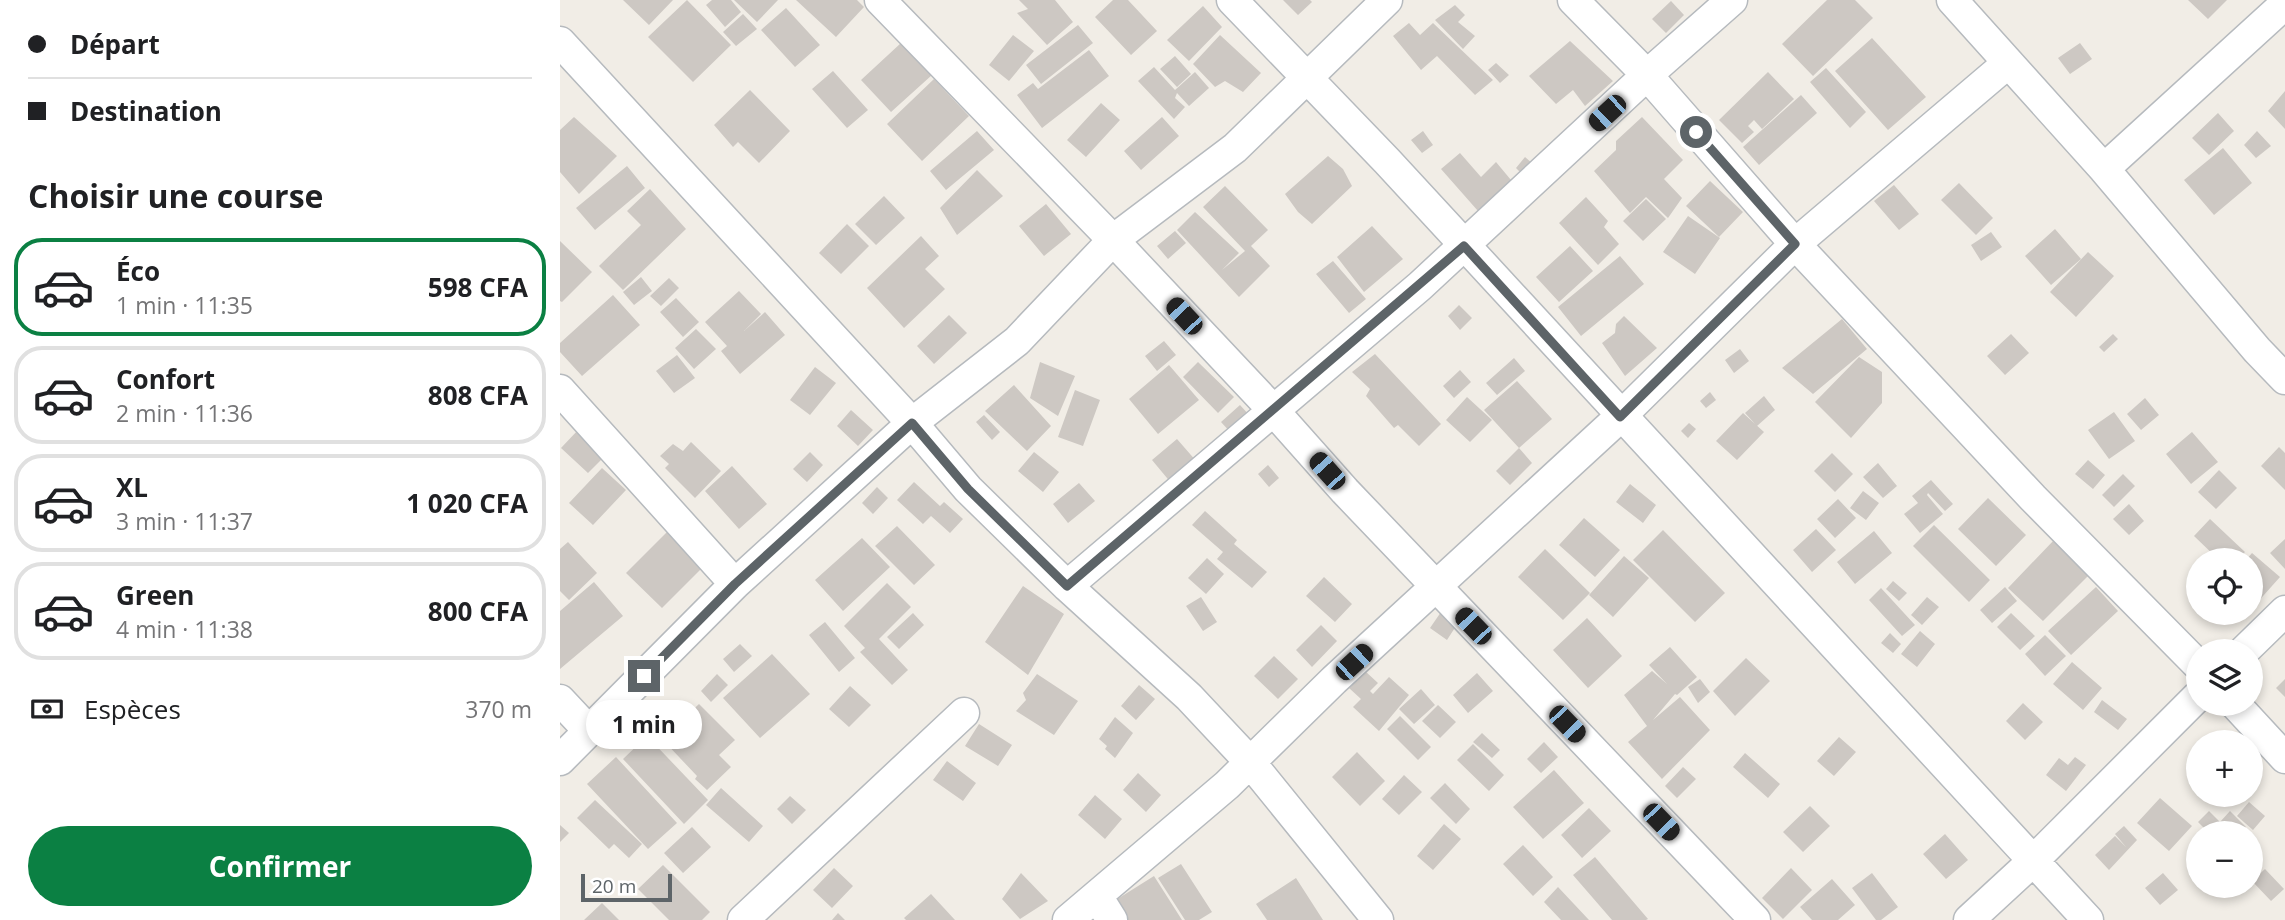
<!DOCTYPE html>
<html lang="fr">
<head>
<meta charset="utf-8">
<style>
	body { margin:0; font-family:"Open Sans",sans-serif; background:#f2f2f2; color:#202124; height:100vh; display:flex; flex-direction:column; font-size:26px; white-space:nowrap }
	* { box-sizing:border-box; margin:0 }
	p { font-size:23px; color:#757577 }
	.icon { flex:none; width:38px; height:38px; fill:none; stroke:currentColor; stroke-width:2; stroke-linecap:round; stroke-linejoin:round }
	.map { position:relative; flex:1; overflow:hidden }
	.sheet { display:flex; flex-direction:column; background:#fff; width:560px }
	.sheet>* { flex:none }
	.top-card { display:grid; align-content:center; height:154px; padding:0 28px; background:#fff }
	.fabs { position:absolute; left:1626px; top:548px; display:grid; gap:14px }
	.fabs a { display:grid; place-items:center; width:77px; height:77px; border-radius:50%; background:#fff; box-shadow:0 4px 10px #0003; font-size:35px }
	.scale { position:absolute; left:21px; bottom:18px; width:91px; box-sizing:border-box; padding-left:7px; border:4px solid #5d6468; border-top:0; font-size:19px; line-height:24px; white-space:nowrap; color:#5d6468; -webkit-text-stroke:5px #fff; paint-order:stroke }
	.end { position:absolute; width:32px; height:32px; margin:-16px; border:9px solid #5d6468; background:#fff; box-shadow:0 0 0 4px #fff }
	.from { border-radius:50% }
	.bubble { position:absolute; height:49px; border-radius:24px; background:#fff; box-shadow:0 4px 10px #0003; font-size:23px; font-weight:700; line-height:49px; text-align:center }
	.car { position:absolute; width:21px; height:42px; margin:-21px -10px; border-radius:9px; box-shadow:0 0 5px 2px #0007; background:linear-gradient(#222 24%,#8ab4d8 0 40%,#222 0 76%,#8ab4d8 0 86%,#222 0) }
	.top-card b { display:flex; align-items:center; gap:24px; height:66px; font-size:26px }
	.top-card b+b { border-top:2px solid #e0e0e0 }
	.top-card i { width:18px; height:18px; background:#202124 }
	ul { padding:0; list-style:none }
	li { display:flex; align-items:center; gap:21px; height:98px; margin:0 14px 10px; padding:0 14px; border:4px solid #e0e0e0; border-radius:28px }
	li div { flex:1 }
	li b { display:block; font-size:26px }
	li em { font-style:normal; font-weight:700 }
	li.current { border-color:#0b8043 }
	li>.icon { width:63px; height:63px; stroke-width:1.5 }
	h2 { padding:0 28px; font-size:32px; line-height:84px }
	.pay { display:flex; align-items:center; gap:18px; height:77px; padding:0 28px; font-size:26px }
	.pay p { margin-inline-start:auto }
	.cta { display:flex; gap:14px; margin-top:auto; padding:14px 28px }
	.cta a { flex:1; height:80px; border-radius:42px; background:#0b8043; color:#fff; font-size:28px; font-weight:700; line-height:80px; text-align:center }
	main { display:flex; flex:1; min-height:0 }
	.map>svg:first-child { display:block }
	.building { fill:#cdc8c3 }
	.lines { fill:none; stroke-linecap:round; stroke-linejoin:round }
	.street-casing { stroke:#b6babe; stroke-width:33 }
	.street { stroke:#fff; stroke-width:30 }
	.route { stroke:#5d6468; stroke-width:9 }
</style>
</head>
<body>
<main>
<section class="sheet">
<div class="top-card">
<b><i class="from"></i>Départ</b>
<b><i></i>Destination</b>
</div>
<h2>Choisir une course</h2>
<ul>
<li class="current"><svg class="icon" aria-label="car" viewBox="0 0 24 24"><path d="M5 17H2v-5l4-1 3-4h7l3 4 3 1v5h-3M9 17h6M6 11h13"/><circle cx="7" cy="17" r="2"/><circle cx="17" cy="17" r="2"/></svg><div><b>Éco</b><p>1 min · 11:35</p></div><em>598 CFA</em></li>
<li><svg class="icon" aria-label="car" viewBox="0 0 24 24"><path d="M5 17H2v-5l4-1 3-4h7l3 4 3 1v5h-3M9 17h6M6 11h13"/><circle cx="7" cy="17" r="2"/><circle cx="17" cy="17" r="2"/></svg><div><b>Confort</b><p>2 min · 11:36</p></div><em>808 CFA</em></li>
<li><svg class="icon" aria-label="car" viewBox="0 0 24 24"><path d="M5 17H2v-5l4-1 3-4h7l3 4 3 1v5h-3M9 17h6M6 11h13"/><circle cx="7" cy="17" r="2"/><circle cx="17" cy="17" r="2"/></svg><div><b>XL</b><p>3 min · 11:37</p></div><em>1 020 CFA</em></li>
<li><svg class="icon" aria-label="car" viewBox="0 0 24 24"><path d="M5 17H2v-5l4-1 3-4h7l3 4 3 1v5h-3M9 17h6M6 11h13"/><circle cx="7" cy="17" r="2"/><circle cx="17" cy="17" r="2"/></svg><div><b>Green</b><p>4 min · 11:38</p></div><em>800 CFA</em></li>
</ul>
<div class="pay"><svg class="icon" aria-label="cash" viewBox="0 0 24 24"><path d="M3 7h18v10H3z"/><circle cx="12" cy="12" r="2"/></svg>Espèces<p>370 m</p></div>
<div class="cta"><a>Confirmer</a></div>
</section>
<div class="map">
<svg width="1725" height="920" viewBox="0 0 1725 920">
	<rect width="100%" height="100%" fill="#f1ede6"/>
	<path class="building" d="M63,0H113L89,25Z
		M127,0L171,45L133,82L88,37Z
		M152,0H171L181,12L165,27L146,5Z
		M174,0H218L197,22Z
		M236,0H297L304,7L276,37Z
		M459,0H495L513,22L487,45L457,13L468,9Z
		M553,0H568L597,31L571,55L535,17Z
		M723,0H750L752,2L738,15Z
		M1267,0H1295L1313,18L1253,76L1222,44Z
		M1628,0H1667L1648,19Z
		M1111,1L1124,15L1106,33L1092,19Z
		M895,5L905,15L898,22L915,36L903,49L875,20Z
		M643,6L662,27L629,61L607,40Z
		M226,8L260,45L235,67L201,30Z
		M183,14L197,29L176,46L163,32Z
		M849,23L860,35L873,23L933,80L915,95L877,56L861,70L833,36Z
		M518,25L533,43L481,84L466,65Z
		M453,35L474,51L449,81L429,65Z
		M660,35L701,73L683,92L665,81L655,87L633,64Z
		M1312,38L1366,97L1328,130L1275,71Z
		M1010,41L1053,81L1025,106L1013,90L996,104L969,76Z
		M341,43L372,75L331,112L301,80Z
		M1520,43L1532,59L1510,74L1498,58Z
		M529,50L549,76L482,128L457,95L473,83L478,89Z
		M615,56L631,74L617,87L600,69Z
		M936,63L949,75L940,83L928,70Z
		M594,67L615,90L635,72L649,88L629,106L617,93L615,98L625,107L614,119L578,81Z
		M1266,68L1306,112L1290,128L1250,82Z
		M273,71L308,110L287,128L252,89Z
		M1208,72L1234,99L1202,129L1194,120L1188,126L1194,132L1182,143L1159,120Z
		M374,79L409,116L362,161L327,124Z
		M190,90L230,131L199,163L178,142L173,147L154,125Z
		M1725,91V129L1708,111Z
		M1241,95L1257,113L1199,165L1183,147Z
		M541,103L560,120L526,157L507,140Z
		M1658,113L1674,131L1649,155L1632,138Z
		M14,117L57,156L19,194L0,172V130Z
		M602,117L619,136L581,170L564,151Z
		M1082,117L1123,160L1104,179L1122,198L1108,218L1086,197L1070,213L1034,171L1056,150V141Z
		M417,131L434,150L386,190L370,171Z
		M863,131L873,145L862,153L851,140Z
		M1697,131L1711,146L1696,158L1684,145Z
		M1663,148L1692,183L1654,215L1624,180Z
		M900,153L921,177L936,162L951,180L918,211L881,169Z
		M768,156L783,169L792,186L752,224L738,212L725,194Z
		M965,157L973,164L963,175L956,168Z
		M67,166L85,188L35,230L16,208Z
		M417,170L443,196L397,235L380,208Z
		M1150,181L1183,212L1159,237L1126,206Z
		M1399,183L1433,218L1416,235L1381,200Z
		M1334,185L1359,214L1339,230L1314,201Z
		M665,186L708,230L691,246L710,266L679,297L617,230L635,212L679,253L662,270L685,251L643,207Z
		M90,189L126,229L63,290L39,266L81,225L67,211Z
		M324,196L345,218L316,245L295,224Z
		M1026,197L1048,221L1044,227L1059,244L1038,265L999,223Z
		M1086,199L1106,219L1083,241L1063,221Z
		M486,204L511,234L484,256L459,226Z
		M1128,216L1160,238L1135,274L1103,252Z
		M287,224L309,246L281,274L259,253Z
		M812,226L843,259L804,292L777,257Z
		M1495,229L1521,259L1491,285L1465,256Z
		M615,231L626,243L608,259L597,246Z
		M1431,232L1442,247L1421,261L1411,245Z
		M361,236L379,256L365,269L385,289L344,328L307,288Z
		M0,241L32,272L2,302L0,301Z
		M1010,246L1033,271L999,302L976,277Z
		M1528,252L1554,276L1516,317L1490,292Z
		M1060,256L1084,284L1021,336L998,307Z
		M773,261L806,299L789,313L756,274Z
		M81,277L92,291L74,305L63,292Z
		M109,278L119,288L101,306L90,296Z
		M179,291L201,314L184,331L205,312L225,335L180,374L161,351L167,346L145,322Z
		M53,295L80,325L22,376L0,352V343Z
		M116,298L139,322L123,337L100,312Z
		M899,305L912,318L900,330L888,316Z
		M389,315L407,333L374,364L357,346Z
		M1064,316L1097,348L1065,376L1042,343L1055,333L1056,324Z
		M1282,319L1307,349L1253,394L1222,368Z
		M136,329L156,349L134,369L115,348Z
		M1451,334L1469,353L1445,375L1427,356Z
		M1553,334L1558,339L1544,352L1539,347Z
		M604,341L616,355L597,371L585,356Z
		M1180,349L1189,361L1174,373L1165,360Z
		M815,354L881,424L859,446L838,425L834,428L806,396L810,389L792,372Z
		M117,355L135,378L114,393L96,371Z
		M1299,357L1322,372V403L1291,438L1255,402Z
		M954,358L965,371L937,395L926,383Z
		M480,362L515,376L498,416L470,398Z
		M638,362L674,397L658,413L623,377Z
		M609,365L639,400L598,434L569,399Z
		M255,367L276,383L250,415L230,400Z
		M900,370L911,382L894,398L883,386Z
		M957,381L992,419L959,448L924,410Z
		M454,385L491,426L467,451L425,411Z
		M515,390L540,400L523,446L498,437Z
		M1150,392L1156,400L1146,408L1140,401Z
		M1204,396L1215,410L1197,426L1185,413Z
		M907,397L932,420L910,442L886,420Z
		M1585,398L1599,415L1581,430L1567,414Z
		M680,405L691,417L672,434L661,422Z
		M291,410L313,430L298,446L277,426Z
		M1554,412L1575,441L1549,459L1528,430Z
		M1183,413L1204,432L1177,460L1156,441Z
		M424,415L440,432L432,440L416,422Z
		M1129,423L1136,429L1128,438L1121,431Z
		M18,430L45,456L28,473L1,448Z
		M1632,432L1658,462L1631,484L1606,454Z
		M617,439L637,462L612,484L592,460Z
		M131,442L161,471L135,498L105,468L109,464L100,456L113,444L123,451Z
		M1719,447L1725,453V490L1701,466Z
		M959,448L972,463L950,485L936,471Z
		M250,452L263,465L247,482L233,469Z
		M474,452L499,472L483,492L458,471Z
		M1272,453L1293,474L1275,492L1254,471Z
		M1528,460L1545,475L1533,489L1515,474Z
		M1318,463L1337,486L1323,498L1303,477Z
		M708,465L719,478L709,487L698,474Z
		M172,466L207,504L179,529L145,491Z
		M42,468L66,490L33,525L9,503Z
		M1659,470L1677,488L1656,509L1638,492Z
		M1563,474L1575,486L1554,507L1542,495Z
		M1371,480L1393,504L1385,511L1368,493L1367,495L1383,514L1360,533L1344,514L1358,503L1352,496Z
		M354,482L380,506L384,502L403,519L390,533L371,516L363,524L337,500Z
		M519,483L535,501L508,523L493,504Z
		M1070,484L1096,505L1083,523L1056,502Z
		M317,487L328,498L313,514L302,503Z
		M1303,491L1319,503L1306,520L1290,508Z
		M1428,498L1466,535L1436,566L1398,529Z
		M1278,499L1296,518L1275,538L1257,519Z
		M1569,504L1584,521L1569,535L1553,519Z
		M645,511L677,540L674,544L707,572L692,588L657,559L663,552L632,525Z
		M1024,518L1060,550L1035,577L999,545Z
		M1650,519L1685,552L1677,560H1659L1634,536Z
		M1374,525L1430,580L1409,602L1353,546Z
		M337,526L375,565L354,585L315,546Z
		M111,528L146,564L102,608L66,573Z
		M1256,529L1276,550L1252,572L1233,550Z
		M1103,530L1165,593L1135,622L1073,560Z
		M1314,531L1332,553L1295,584L1277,562Z
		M302,538L330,567L283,611L255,580Z
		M1725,539V569L1710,553Z
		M1494,540L1530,574L1483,621L1448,588Z
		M8,542L37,573L9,600L0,591V549Z
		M985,549L1030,593L1003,620L958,577Z
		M1692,553L1720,577L1695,605L1690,601V560H1686Z
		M1064,556L1089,578L1053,617L1029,595Z
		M647,558L664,574L646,594L628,578Z
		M764,577L792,604L775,622L746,596Z
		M1333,581L1347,593L1339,601L1326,589Z
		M34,582L63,616L0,669V611Z
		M327,583L351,607L319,639L348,670L332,685L300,652L305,648L284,626Z
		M463,586L504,614L468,675L425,642Z
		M1445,587L1457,601L1432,623L1420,610Z
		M1536,587L1558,611L1511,655L1488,631Z
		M1321,588L1355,625L1342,636L1309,600Z
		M641,597L657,622L643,631L626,606Z
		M1367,597L1379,607L1362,625L1351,615Z
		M881,612L898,623L887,640L870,628Z
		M353,613L364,625L339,649L327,637Z
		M1451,613L1475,636L1460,650L1437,627Z
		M1027,618L1062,656L1028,688L993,650Z
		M265,622L295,658L279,672L249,635Z
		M761,625L777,641L752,667L736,650Z
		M1360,631L1375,644L1357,667L1341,654Z
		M1330,633L1341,644L1333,653L1321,643Z
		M1485,635L1506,656L1485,676L1465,654Z
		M180,644L192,656L174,672L163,659Z
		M1110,647L1137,677L1117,695L1115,694L1093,720L1120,697L1150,730L1102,779L1068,742L1087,726L1064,695L1092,671L1107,684L1089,665Z
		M212,654L250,694L200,738L163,698Z
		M714,656L738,679L718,699L694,676Z
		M1186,658L1210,681L1175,716L1153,691Z
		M1512,662L1542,688L1523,710L1493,684Z
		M805,671L818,683L810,691L813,694L829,677L849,695L819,731L793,707L801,699L789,688Z
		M917,673L933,691L908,713L893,695Z
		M157,674L168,685L151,702L141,691Z
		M477,674L518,701L494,735L456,711L466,700L463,693Z
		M1140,679L1150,692L1138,703L1128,687Z
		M1725,679V697L1716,688Z
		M579,685L595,699L576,720L561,706Z
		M290,686L311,705L289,727L269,709Z
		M861,689L875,705L854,724L839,709Z
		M1542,700L1567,719L1558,730L1534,712Z
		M1463,703L1483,722L1465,740L1446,721Z
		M139,704L175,740L159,755L171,767L147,790L135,779L137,776L102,739Z
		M878,705L896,722L880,738L862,721Z
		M840,716L871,747L858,760L827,729Z
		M555,717L573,733L555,758L545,749L547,746L539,739Z
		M419,724L452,745L438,766L405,746Z
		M922,733L940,750L932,758L913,742Z
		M87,736L148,800L124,824L63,759Z
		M1279,737L1296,752L1274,776L1257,761Z
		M984,742L998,757L981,773L967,759Z
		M913,744L944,775L929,791L897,760Z
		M797,752L825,781L800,806L772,777Z
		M1185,753L1220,784L1208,798L1173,767Z
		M56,757L117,823L88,849L27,784Z
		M1515,757L1526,765L1506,791L1486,775L1499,758L1508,765Z
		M387,761L416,783L403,801L373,780Z
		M1123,767L1136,779L1117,798L1105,786Z
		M994,770L1024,803L983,839L953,807Z
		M578,773L601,795L586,812L563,790Z
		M844,775L862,792L839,815L822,799Z
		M885,783L910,809L896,824L870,798Z
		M161,788L203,826L189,842L146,805Z
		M535,795L562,819L545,839L518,815Z
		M230,796L246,810L232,824L217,809Z
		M1600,798L1632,826L1609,851L1577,823Z
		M35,800L82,844L69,858L54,844L49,849L17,818Z
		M1689,802L1705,816L1693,830L1677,816Z
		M1250,806L1270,826L1243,852L1223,832Z
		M1029,808L1051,831L1022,858L1001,835Z
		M1649,811L1660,822L1670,811L1686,827L1680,833H1649L1638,822Z
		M884,824L901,839L873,870L857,856Z
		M0,825L9,833L0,842Z
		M1564,826L1577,840L1549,870L1535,855L1555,836L1566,847L1555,834Z
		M132,827L151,847L123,873L104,853Z
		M1385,834L1408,860L1386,879L1363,854Z
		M963,845L993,877L973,896L943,864Z
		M1035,857L1088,919L1086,920H1052L1013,875Z
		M621,864L652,912L639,920H625L598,878Z
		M103,865L150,912L142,920H109L78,889Z
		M274,868L293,886L272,908L253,890Z
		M1231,868L1252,890L1223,919L1202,898Z
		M1705,869L1724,889L1711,901L1692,881Z
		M461,873L488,901L460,919L442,899Z
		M1312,873L1338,907L1321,920H1316L1292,888Z
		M1603,873L1618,890L1600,905L1585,888Z
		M594,876L622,920H562L551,903Z
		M736,878L763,920H707L696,904Z
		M1272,879L1295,905L1278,920H1252L1240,907Z
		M998,887L1029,920H1001L984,902Z
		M371,894L395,920H346L344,918Z
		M42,903L59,920H24Z
		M278,913L285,920H272Z"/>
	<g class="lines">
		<g class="street-casing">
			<path id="street" d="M320,0L553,240L713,410L785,491L1195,920
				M672,0L827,161L1528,920
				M1013,0L1087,75L1235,244L1473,498L1638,665
				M1392,0L1544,169L1697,350L1725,379
				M0,42L352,423L408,489L507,586L629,697L690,762L818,920
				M1544,169L1725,4
				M0,390L175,584
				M507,586L860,286L1087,75L1172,0
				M1684,651L1725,611
				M0,700L29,731
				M1675,704L1725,758
				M0,760L175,584L352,423L457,341L553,240L675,148L827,0
				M537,896L552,920
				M183,920L404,713
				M508,920L667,785L774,680L1060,417L1235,244L1448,63
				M1409,920L1473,861L1638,696"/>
		</g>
		<use href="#street" class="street"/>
	</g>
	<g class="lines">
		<path class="route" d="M84,676L175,584L352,423L408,489L507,586L904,246L1060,417L1235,244L1136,132"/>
	</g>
</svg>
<div class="fabs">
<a><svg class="icon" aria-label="locate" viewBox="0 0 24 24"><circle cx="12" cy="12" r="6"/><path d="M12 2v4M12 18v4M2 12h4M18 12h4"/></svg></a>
<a><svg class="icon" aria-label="layers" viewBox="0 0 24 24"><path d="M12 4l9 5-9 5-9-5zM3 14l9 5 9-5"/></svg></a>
<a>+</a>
<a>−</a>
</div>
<div class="scale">20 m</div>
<i class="end from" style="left:1136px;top:132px"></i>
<i class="end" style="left:84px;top:676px"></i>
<div class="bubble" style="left:26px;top:700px;width:116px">1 min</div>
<i class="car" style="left:1047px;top:113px;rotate:227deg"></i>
<i class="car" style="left:624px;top:316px;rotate:317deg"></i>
<i class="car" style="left:767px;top:471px;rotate:318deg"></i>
<i class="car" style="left:913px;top:626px;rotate:316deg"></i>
<i class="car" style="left:794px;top:662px;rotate:47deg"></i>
<i class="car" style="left:1007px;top:724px;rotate:136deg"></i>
<i class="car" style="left:1101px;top:822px;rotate:136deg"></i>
</div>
</main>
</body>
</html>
